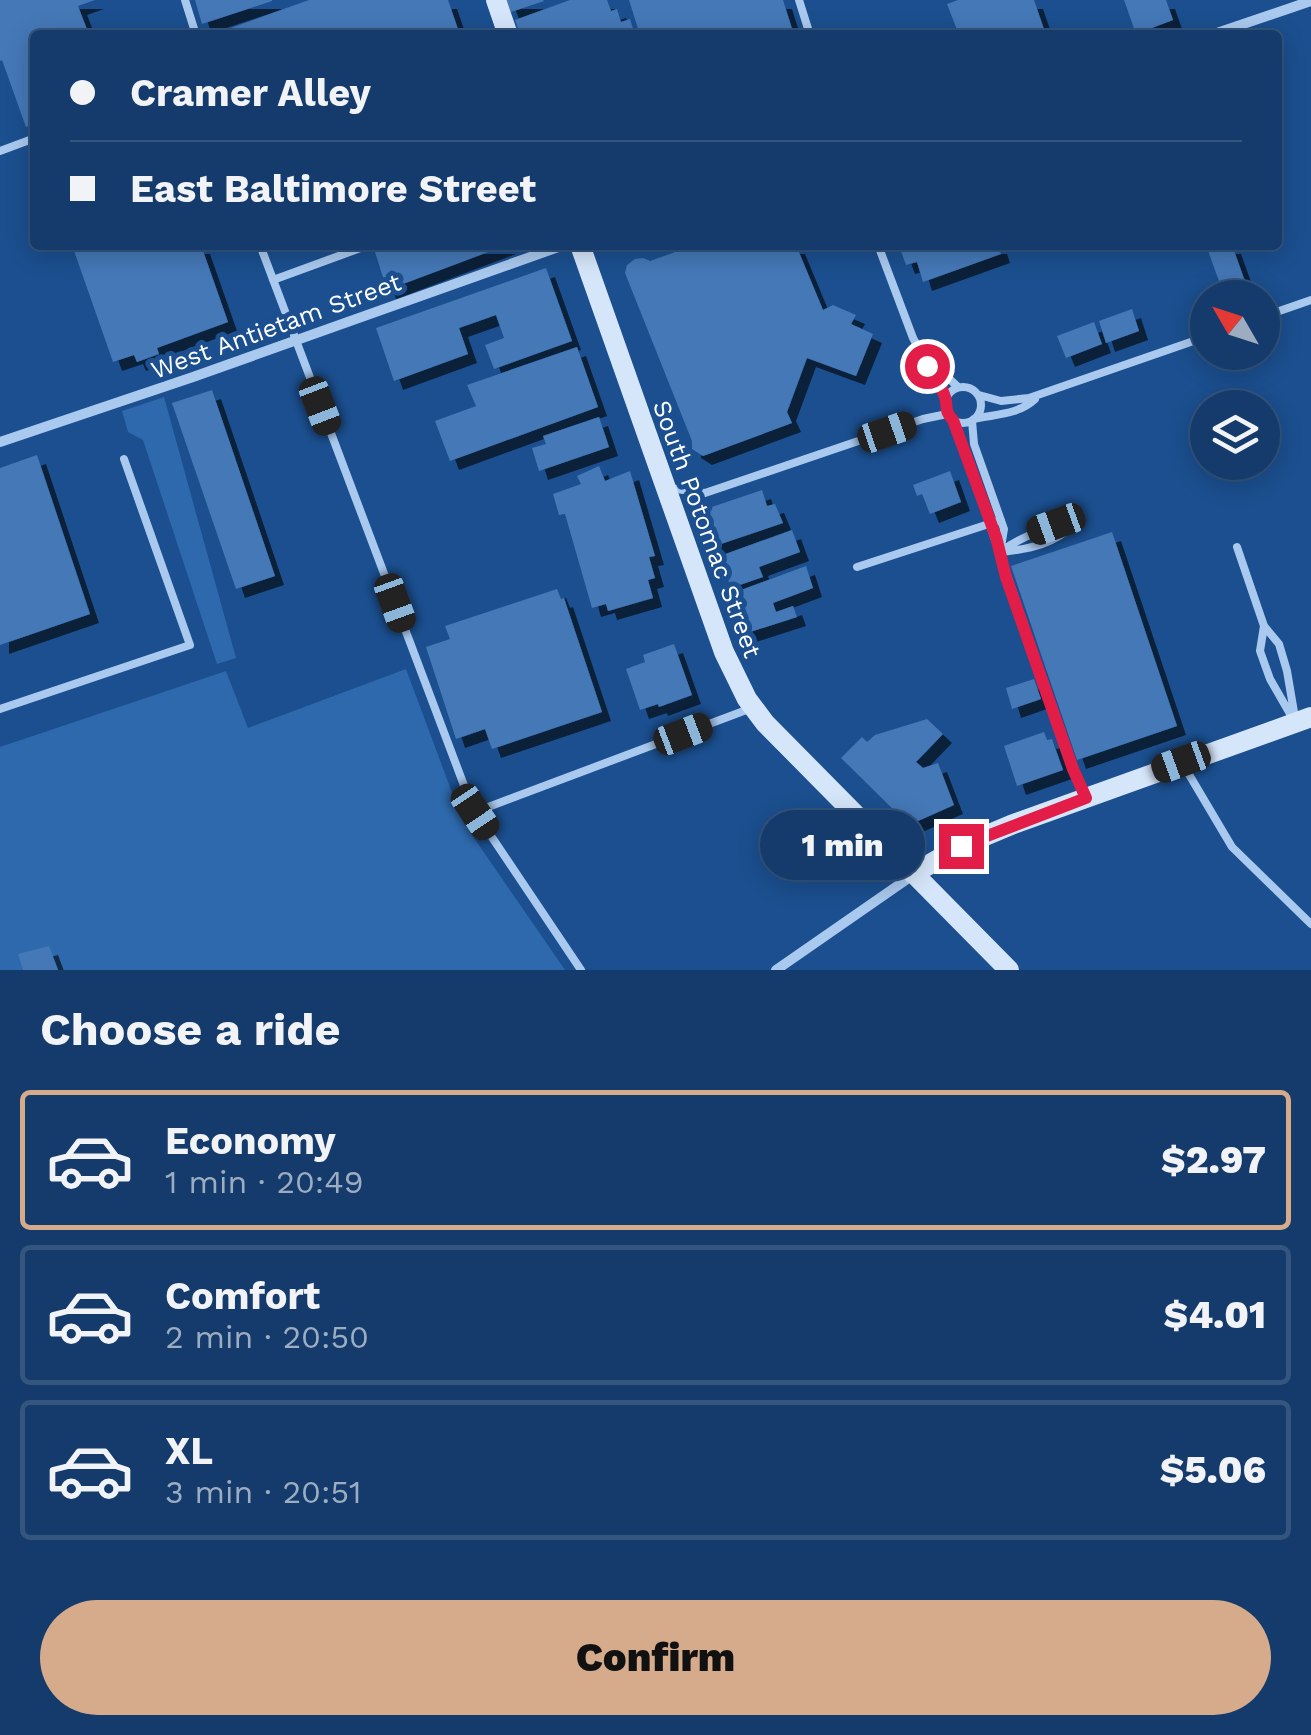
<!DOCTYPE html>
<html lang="en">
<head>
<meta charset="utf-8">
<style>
	body { margin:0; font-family:"Work Sans",sans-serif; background:#214673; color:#f1f3f6; height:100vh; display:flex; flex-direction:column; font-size:38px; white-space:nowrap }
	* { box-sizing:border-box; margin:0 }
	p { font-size:32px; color:#9dadc1 }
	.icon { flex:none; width:55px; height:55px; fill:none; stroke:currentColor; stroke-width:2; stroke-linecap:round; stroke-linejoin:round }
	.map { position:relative; height:970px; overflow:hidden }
	.details { display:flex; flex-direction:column; background:#143b6b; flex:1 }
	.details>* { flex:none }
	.top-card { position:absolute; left:30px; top:30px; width:1252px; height:220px; border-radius:10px; box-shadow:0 5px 25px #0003,0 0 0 2px #33557e; display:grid; align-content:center; height:220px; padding:0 40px; background:#143b6b }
	.needle { width:65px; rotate:309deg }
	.buttons { position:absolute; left:1190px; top:280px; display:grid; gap:20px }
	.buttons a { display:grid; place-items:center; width:90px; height:90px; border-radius:50%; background:#143b6b; box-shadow:0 5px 25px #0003,0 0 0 2px #33557e; font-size:50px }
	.end { position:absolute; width:45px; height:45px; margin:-22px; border:12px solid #e11d48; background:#fff; box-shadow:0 0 0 5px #fff }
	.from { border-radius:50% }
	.bubble { position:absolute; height:70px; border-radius:35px; background:#143b6b; box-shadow:0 5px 25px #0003,0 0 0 2px #33557e; font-size:32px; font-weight:800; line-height:70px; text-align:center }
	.car { position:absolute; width:30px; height:60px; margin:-30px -15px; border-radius:12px; box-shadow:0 0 8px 2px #0007; background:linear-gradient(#222 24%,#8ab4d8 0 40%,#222 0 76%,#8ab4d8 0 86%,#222 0) }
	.top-card b { display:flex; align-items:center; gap:35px; height:95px; font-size:38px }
	.top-card b+b { border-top:2px solid #33557e }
	.top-card i { width:25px; height:25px; background:#f1f3f6 }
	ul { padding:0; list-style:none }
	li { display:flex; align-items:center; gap:30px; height:140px; margin:0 20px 15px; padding:0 20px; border:5px solid #33557e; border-radius:10px }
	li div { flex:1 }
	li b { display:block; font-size:38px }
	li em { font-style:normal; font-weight:800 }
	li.active { border-color:#d6ab8b }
	li>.icon { width:90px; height:90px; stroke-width:1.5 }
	h2 { padding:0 40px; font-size:45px; line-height:120px }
	.button { display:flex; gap:20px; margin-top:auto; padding:20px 40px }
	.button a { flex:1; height:115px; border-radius:60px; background:#d6ab8b; color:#111; font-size:40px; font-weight:800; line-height:115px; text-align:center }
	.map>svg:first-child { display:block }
	.green { fill:#2e69ad }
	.building { fill:#4478b7; filter:url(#shadow) }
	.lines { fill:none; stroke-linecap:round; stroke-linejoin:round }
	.lane { stroke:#a9c9ee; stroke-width:8 }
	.street { stroke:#a9c9ee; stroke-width:10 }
	.secondary { stroke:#d6e6fa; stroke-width:20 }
	.route { stroke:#e11d48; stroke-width:12 }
	.labels { text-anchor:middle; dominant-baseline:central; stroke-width:10; stroke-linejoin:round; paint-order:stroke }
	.street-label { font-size:25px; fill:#fff; stroke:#1b4f8f }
</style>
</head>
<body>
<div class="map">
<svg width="1311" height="970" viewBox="0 0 1311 970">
	<defs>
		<filter id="shadow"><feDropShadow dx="9" dy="9" stdDeviation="0" flood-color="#0009"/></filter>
	</defs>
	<rect width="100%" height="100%" fill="#1b4f8f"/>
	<path class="green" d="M164,397L236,658L217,664L143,440L128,432L122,411Z
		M406,669L463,822L565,970H0V747L226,671L248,728Z"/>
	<path class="building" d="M0,0H95L78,6L88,32L79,35H35V123L26,127L2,60L0,61Z
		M195,0H272V1L202,24Z
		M309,0H448L460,35H211Z
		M506,0H543L544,1L511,12Z
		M570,0H607L611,11L617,9L621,22L630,19L635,35H520L515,20Z
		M629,0H783L794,35H640Z
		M958,0H1034L1046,35H959L947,4Z
		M1124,0H1166L1173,20L1136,34Z
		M72,245H201L228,322L157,348L159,354L137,362L134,355L113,362Z
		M395,245H507L387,290L375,252Z
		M695,245H796L823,310L833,305L856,315L851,324L873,334L856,376L807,358L787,412L792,423L703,456L692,449V441L625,273L627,265L635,259L643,258L650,261Z
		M919,245H998L1001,254L923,282L917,262L906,265L901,251Z
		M1206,245H1232L1251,298H1225Z
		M546,268L572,341L494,369L485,345L504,338L496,315L459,328L468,354L394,381L376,328Z
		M1132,309L1139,331L1106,343L1099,321Z
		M1094,322L1102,344L1066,358L1057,336Z
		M577,347L598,407L450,461L435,421L476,406L467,385Z
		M212,390L275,576L236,589L172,403Z
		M599,417L609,447L539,471L532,448L546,444L543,436Z
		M37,455L90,614L0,645V468Z
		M599,466L605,481L630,471L655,556L649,557L655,578L648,580L653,598L608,611L606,604L592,608L565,514L559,515L553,494L581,484L577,476Z
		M950,471L961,502L930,514L922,494L917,496L913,485Z
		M762,490L767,506L775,504L783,523L712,547L700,511Z
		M792,530L800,552L759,567L763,577L731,588L720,556Z
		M1112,532L1177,726L1077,760L1011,566Z
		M806,566L813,588L773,603L776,612L793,606L797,617L747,633L733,593Z
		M557,589L561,599L564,598L602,712L492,749L485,729L456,739L426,647L450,639L445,626Z
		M674,644L692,695L659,707L658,704L640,710L626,669L645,662L643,655Z
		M1034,679L1041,699L1012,709L1006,688Z
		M927,719L943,734L916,762L923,768L938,763L954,805L909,825L841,758L862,737L867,742L875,735Z
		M1044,732L1047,740L1052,739L1063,770L1017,786L1004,746Z
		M49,946L58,970H23L18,954Z"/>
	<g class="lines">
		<path class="lane" d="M185,0L196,35
			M799,0L810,35
			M0,151L35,138
			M260,245L468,796L475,812L581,970
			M878,245L913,338L946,398
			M273,280L366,246
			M1262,317L1311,300
			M926,357L958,387
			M945 405a18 18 0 1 1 36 0a18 18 0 1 1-36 0Z
			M979,395L1001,401L1029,398L1208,336
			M974,419C996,414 1018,415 1035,399
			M953,420C995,536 1033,653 1073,769L1086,797
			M972,421L974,444L1004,529L1001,547
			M669,488L705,493L923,419L947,414
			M1237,547L1264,626L1279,644L1287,671L1295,718
			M1004,549C1027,534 1049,525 1077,523
			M1000,552C1032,549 1053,544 1077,523
			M857,567L1001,520
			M1264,626L1260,651L1270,679L1293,719
			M0,709L190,645L124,459
			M1184,766L1232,847L1311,924
			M475,812L749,709"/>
		<path class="street" d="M1211,35L1311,1
			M0,442L193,377L564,245
			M776,970L913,875"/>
		<path class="secondary" d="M496,0L508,35
			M580,245L724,652L747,699L765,723L1009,970
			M913,874L961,846L1011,825L1311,717"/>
	</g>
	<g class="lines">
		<path class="route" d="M927,366C932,375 942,387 945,397C948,407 944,411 953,420L996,537L1006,577L1073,769L1086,798L961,846"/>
	</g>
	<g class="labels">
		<g class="street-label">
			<text transform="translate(276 326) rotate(-20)">West Antietam Street</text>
			<text transform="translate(707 529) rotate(70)">South Potomac Street</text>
		</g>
	</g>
</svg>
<div class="buttons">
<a><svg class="needle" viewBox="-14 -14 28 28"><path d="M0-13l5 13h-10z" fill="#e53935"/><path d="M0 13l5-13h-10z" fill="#9dadc1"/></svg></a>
<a><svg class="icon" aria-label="layers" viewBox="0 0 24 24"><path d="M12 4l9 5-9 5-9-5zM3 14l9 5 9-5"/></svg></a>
</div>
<i class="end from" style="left:927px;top:366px"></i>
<i class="end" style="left:961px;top:846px"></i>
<div class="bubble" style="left:760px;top:810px;width:165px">1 min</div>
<i class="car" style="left:320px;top:406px;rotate:159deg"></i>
<i class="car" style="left:887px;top:432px;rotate:71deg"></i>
<i class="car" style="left:1056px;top:524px;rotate:250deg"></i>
<i class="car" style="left:395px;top:603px;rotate:160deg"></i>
<i class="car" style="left:683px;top:734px;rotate:69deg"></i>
<i class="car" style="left:1181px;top:762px;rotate:250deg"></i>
<i class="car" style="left:475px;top:812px;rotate:146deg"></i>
<div class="top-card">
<b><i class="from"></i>Cramer Alley</b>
<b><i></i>East Baltimore Street</b>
</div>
</div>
<section class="details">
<h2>Choose a ride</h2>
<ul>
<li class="active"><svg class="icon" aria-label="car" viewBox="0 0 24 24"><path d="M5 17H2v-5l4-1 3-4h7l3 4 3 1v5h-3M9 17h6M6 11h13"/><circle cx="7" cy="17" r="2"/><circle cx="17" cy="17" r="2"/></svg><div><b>Economy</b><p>1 min · 20:49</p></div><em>$2.97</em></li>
<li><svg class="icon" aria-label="car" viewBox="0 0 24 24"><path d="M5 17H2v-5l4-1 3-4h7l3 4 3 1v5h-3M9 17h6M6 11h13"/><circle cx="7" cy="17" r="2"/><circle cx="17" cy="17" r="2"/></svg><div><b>Comfort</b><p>2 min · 20:50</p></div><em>$4.01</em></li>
<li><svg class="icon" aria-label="car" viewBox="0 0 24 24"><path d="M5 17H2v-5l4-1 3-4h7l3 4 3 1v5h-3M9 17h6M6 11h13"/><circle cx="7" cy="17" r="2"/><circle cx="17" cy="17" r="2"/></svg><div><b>XL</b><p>3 min · 20:51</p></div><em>$5.06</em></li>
</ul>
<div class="button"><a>Confirm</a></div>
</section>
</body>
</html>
